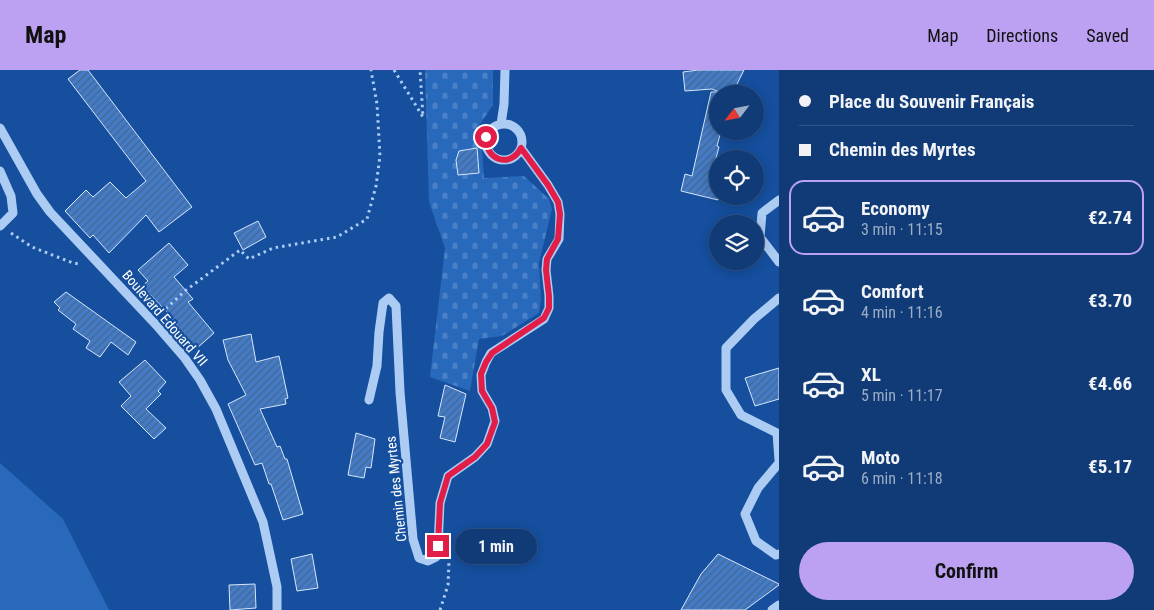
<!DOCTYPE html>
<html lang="en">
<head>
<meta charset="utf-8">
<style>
	body { margin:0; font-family:"Roboto Condensed",sans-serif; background:#1e467e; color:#f1f3f6; height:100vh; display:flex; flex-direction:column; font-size:19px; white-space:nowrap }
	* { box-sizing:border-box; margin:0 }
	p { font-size:16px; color:#9cadc5 }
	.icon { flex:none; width:28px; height:28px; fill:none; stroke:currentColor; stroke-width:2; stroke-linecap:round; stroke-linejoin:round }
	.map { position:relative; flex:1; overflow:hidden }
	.details { display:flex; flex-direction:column; background:#103b76; width:375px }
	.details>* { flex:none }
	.banner { display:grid; align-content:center; height:110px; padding:0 20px; background:#103b76 }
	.needle { width:32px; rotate:238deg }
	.buttons { position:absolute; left:709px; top:15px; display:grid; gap:10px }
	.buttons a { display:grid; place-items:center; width:55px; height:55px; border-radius:50%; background:#103b76; box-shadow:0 2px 12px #0003,0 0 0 1px #305588; font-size:25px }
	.end { position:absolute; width:22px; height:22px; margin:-11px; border:6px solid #e11d48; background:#fff; box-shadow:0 0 0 2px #fff }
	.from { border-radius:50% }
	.bubble { position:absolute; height:35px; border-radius:18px; background:#103b76; box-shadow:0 2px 12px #0003,0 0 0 1px #305588; font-size:16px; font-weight:700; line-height:35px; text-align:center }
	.banner b { display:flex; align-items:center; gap:18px; height:48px; font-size:19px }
	.banner b+b { border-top:1px solid #305588 }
	.banner i { width:12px; height:12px; background:#f1f3f6 }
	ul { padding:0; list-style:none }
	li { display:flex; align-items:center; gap:15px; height:75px; margin:0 10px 8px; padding:0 10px; border:2px solid transparent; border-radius:15px }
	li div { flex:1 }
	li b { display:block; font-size:19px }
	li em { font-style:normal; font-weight:700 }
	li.active { border-color:#bca0f2 }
	li>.icon { width:45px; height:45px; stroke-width:1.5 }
	.cta { display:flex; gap:10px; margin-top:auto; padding:10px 20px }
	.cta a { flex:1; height:58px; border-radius:30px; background:#bca0f2; color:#111; font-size:20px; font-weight:700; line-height:58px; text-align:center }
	header { display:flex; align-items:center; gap:30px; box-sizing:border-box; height:70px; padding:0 25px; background:#bca0f2; color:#111 }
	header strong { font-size:24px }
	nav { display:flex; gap:28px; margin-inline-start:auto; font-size:18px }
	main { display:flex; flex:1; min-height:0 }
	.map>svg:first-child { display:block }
	.green { fill:#2969bc }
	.cemetery { fill:url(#cemetery-stones) }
	.building { fill:url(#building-hatch); stroke:#d6e7fd }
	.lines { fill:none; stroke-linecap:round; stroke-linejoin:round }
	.path { stroke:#adccf3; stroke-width:3; stroke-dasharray:2.5 4; stroke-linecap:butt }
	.minor { stroke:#adccf3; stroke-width:9 }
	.route { stroke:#e11d48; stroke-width:6 }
	.labels { text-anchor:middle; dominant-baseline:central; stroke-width:4.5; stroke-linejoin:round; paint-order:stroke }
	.street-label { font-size:14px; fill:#fff; stroke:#154f9e }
</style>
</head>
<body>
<header>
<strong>Map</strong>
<nav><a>Map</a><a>Directions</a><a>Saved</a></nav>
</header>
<main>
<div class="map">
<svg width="779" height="540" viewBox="0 0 779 540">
	<defs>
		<pattern id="cemetery-stones" width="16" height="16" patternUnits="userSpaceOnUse" patternTransform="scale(1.25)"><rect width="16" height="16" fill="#2969bc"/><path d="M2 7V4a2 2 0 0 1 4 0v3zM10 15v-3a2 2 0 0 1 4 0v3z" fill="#4980c6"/></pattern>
		<pattern id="building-hatch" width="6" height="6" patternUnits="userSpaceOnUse" patternTransform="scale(1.25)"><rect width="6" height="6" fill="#437bc6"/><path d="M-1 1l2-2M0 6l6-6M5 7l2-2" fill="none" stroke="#47668f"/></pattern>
	</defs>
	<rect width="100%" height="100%" fill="#154f9e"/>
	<path class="green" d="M0,393L63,449L109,540H0Z"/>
	<path class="cemetery" d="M425,0H493V35L480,54L484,108L524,106L549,129L552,139L539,193L541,229L539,243L502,266L479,269L470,321L430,307L445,178L429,132Z"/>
	<path class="building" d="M80,0H88L192,137L159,162L146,145L109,183L93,165L90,168L65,141L86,120L93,127L110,112L126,128L146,111L68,9Z
		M698,0H744L732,24H724L712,19L685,21L683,2Z
		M711,22H718V61H721L717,76L719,77L710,110L718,112V130L681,121L685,104L692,106Z
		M477,78L479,103L458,105L456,90L459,81Z
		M258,151L266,167L243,180L234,163Z
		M169,173L188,195L174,207L193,229L188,232L214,263L196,279L178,257V256L166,243L167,242L142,216L148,211L138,200Z
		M66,222L136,272L128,285L111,272L100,287L86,278L90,271L73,259L76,254L58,240L60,238L54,232Z
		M251,264L256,292L279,286L288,328L285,329L286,334L260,339L277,377L280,376L285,389H287L303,444L283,450L271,414H269L262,393L255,395L228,334L246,325L228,290L223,270Z
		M145,290L166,312L158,321L161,324L146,339L166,358L154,369L121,336L131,326L119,312Z
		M779,298V329L755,336L745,308Z
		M445,315L466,324L455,372L440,368L445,347L438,346Z
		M356,363L375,369L371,398L366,397L364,408L348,405Z
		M312,484L318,518L297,521L291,489Z
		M718,484L779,514V515L745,540H681L701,504Z
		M255,514L256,538L230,540L229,515Z"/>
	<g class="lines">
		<path class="path" d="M394,0L423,47L420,0
			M11,163L32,177L73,193L80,194
			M161,243L185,221L240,180L249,189L273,178L337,167L367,149L376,116L380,86L377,34L371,0
			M440,540L448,515L449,491"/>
		<path class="minor" d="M501,54L504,34L505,0
			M486 72a18 18 0 1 1 36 0a18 18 0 1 1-36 0Z
			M0,58L37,124L50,142L158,257L184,287L200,310L216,339L263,452L277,517V540
			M0,101L11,126L13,143L0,156
			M779,130L762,143L760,167L779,192
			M779,228L754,249L726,278V320L741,345L777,363L779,390
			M369,330L377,296L379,262L383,233L389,228L396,236L400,322L413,469L419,488L428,491L436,487L438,476L440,433L448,406L475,387L487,374L495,351L492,338L482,321L481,305L486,292L491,283L544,249L549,238V226L546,200L547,189L559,169L560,144L558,132L548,115L521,78
			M779,393L758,418L745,444L756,471L776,485L779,484
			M772,540L779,535"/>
	</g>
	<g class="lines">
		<path class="route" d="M438,476L440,433L448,406L475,387L487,374L495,352L492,338L482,321L481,304L486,292L492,283L544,248L549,238V226L546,200L547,189L558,169L560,144L558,132L548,115L521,78C510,99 485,90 486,67"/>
	</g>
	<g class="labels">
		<g class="street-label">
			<text transform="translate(165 248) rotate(49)">Boulevard Edouard VII</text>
			<text transform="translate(396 419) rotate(-96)">Chemin des Myrtes</text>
		</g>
	</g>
</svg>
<div class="buttons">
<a><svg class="needle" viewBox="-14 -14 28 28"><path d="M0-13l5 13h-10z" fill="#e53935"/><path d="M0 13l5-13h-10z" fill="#9cadc5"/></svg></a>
<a><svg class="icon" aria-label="locate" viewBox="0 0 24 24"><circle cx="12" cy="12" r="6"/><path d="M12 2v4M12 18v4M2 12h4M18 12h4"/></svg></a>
<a><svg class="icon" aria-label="layers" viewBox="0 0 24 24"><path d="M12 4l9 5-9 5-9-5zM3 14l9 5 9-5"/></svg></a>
</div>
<i class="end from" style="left:486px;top:67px"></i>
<i class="end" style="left:438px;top:476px"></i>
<div class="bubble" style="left:455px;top:459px;width:82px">1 min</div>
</div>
<section class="details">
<div class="banner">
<b><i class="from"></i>Place du Souvenir Français</b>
<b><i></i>Chemin des Myrtes</b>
</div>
<ul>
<li class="active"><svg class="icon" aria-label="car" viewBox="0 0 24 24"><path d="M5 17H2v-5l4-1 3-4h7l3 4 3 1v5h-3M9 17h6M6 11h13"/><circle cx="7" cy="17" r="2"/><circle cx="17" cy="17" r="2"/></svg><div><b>Economy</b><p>3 min · 11:15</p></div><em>€2.74</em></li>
<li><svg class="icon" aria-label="car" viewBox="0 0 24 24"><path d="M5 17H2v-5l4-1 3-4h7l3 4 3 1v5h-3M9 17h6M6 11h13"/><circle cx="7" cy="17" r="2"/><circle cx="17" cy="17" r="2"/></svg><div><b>Comfort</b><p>4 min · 11:16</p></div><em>€3.70</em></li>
<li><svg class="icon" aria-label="car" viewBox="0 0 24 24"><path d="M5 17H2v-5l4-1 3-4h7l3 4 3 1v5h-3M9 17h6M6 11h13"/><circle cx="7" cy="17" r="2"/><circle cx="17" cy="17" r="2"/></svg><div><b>XL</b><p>5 min · 11:17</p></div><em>€4.66</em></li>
<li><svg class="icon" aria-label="car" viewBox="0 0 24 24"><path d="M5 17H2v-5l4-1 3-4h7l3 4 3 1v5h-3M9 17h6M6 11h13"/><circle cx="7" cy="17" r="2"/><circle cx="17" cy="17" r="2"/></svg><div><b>Moto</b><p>6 min · 11:18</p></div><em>€5.17</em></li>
</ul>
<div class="cta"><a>Confirm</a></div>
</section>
</main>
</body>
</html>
